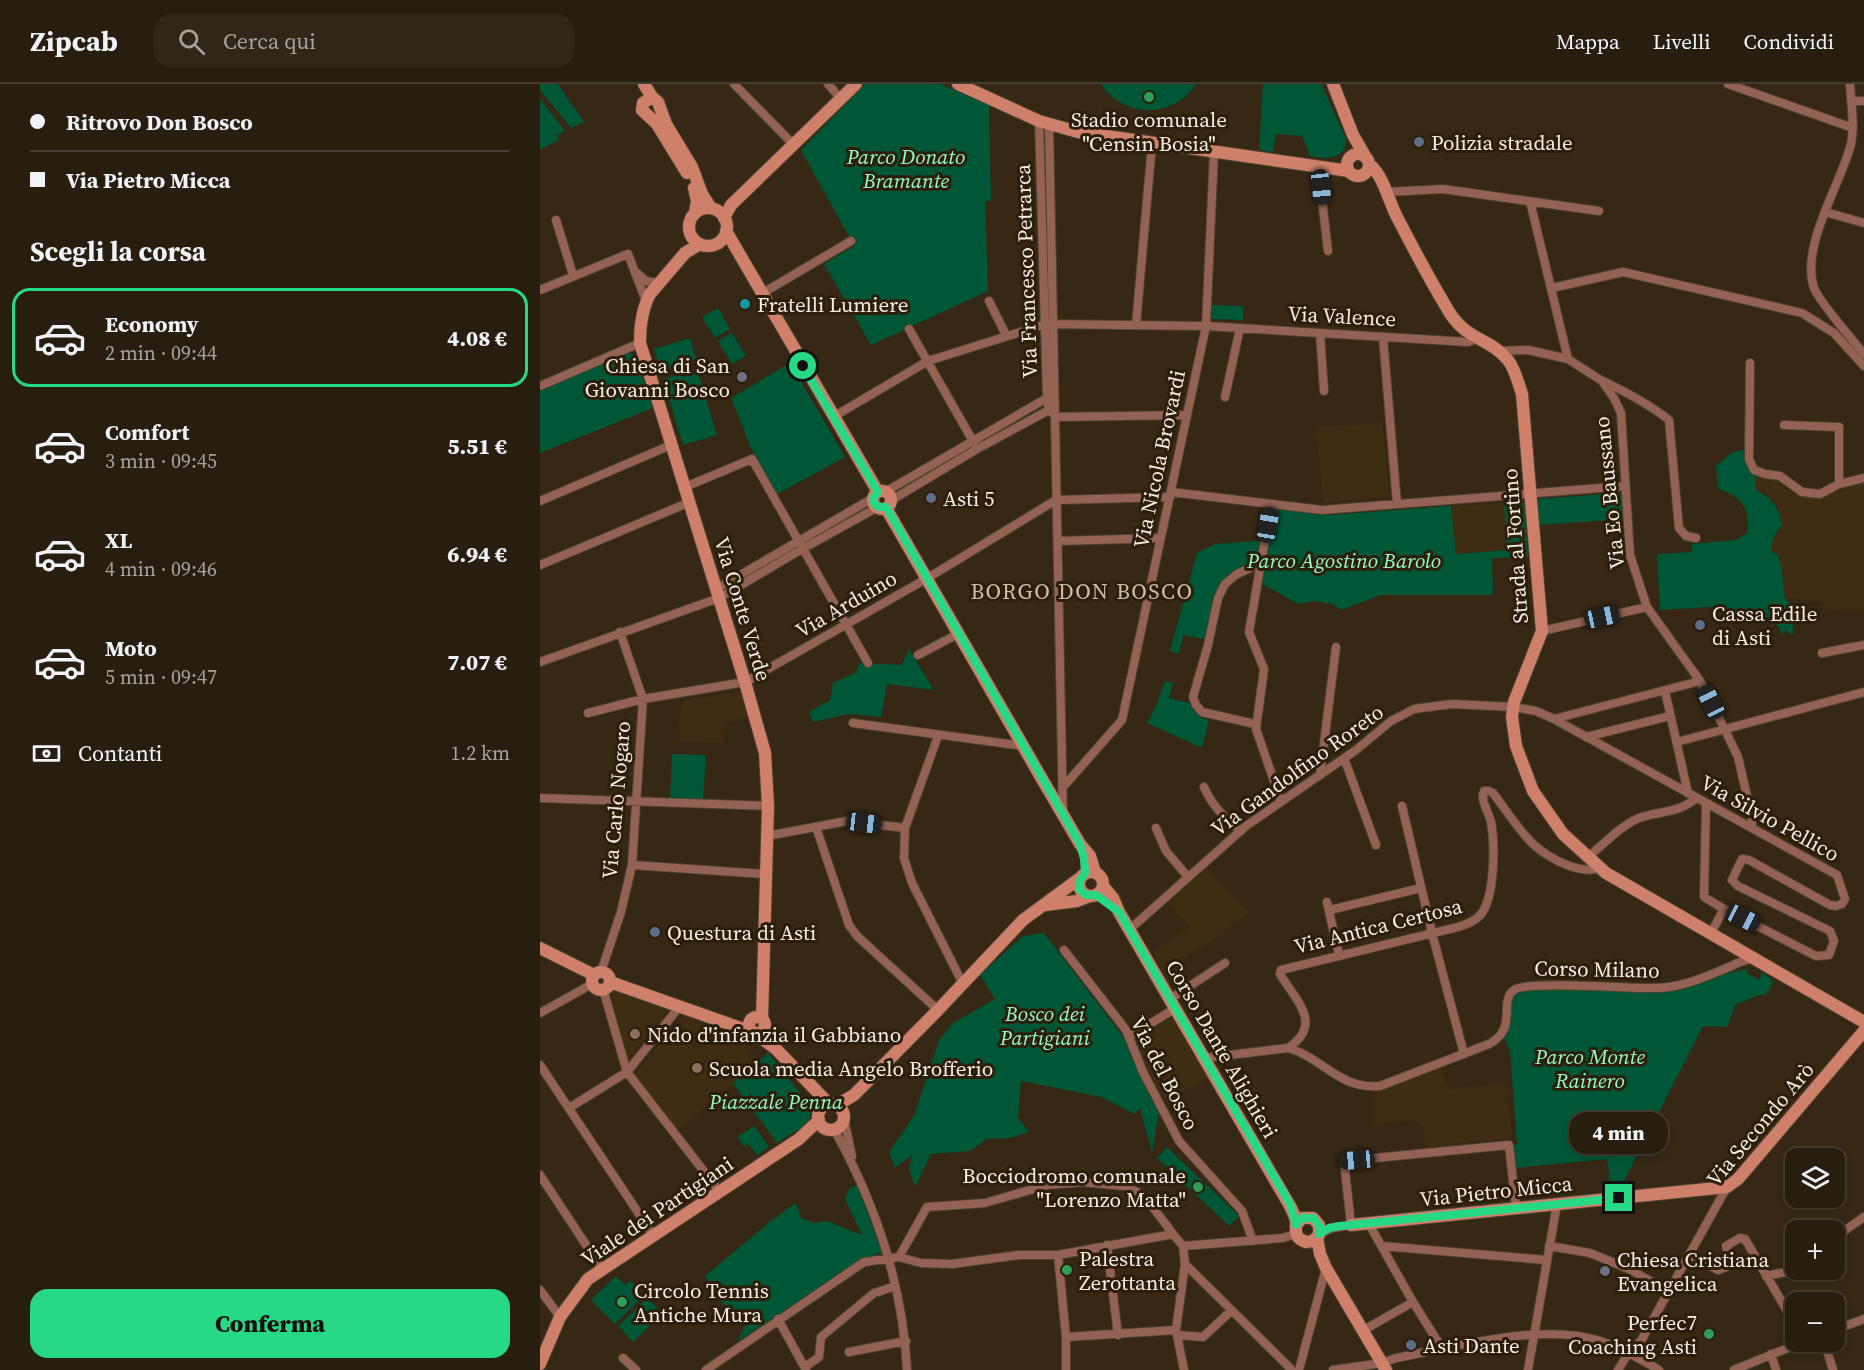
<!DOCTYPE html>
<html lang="it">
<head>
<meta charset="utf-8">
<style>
	body { margin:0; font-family:"Source Serif 4",serif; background:#302719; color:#f1f3f6; height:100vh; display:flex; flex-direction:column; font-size:22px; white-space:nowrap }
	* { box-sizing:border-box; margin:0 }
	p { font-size:20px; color:#a5a29f }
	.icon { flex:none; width:33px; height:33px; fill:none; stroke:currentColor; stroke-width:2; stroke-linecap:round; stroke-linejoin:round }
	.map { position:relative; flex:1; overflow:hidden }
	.side { display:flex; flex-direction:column; background:#281e10; width:540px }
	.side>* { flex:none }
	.hud { display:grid; align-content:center; height:132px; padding:0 30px; background:#281e10 }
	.fabs { position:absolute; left:1245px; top:1064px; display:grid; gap:12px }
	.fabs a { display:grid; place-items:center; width:60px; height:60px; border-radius:12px; background:#281e10; box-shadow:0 3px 9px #0003,0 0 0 2px #443c30; font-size:30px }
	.end { position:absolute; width:27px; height:27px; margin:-14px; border:8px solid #27d885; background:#111; box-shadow:0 0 0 3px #111 }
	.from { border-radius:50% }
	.bubble { position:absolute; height:42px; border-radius:18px; background:#281e10; box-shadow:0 3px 9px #0003,0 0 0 2px #443c30; font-size:20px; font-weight:800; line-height:42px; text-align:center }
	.car { position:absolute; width:18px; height:36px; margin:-18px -9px; border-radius:8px; box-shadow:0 0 4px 2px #0007; background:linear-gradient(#222 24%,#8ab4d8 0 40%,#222 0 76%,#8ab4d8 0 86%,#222 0) }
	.hud b { display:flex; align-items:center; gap:21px; height:57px; font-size:22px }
	.hud b+b { border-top:2px solid #443c30 }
	.hud i { width:15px; height:15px; background:#f1f3f6 }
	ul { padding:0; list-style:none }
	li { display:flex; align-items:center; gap:18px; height:99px; margin:0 12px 9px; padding:0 18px; border:3px solid transparent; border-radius:18px }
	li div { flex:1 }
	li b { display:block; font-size:22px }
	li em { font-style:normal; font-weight:800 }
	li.active { border-color:#27d885 }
	li>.icon { width:54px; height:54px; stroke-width:1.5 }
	h2 { padding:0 30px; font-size:27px; line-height:72px }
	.pay { display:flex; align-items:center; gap:15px; height:66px; padding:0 30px; font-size:22px }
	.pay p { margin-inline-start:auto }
	.button { display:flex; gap:12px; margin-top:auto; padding:12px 30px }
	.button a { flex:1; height:69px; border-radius:18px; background:#27d885; color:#111; font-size:24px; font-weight:800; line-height:69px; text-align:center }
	header { display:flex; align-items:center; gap:36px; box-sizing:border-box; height:84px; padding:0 30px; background:#281e10; border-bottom:2px solid #443c30 }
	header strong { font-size:28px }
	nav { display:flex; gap:33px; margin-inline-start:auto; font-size:21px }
	.search { width:420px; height:54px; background:#302719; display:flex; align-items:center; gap:15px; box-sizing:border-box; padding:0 21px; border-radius:18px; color:#a5a29f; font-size:22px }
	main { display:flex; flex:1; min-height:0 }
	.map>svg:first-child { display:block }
	.built { fill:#3f2d13 }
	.green { fill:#005737 }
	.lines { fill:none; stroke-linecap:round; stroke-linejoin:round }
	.street-casing { stroke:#514331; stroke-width:10 }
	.secondary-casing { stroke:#514331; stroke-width:14 }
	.street { stroke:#946254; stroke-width:8 }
	.secondary { stroke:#cf806a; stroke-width:12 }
	.route { stroke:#27d885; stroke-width:8 }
	.leisure-dot { fill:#2e9e5b; stroke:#2c1e0b; stroke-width:2 }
	.service-dot { fill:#5c6f8a; stroke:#2c1e0b; stroke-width:2 }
	.culture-dot { fill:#0f9aa8; stroke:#2c1e0b; stroke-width:2 }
	.worship-dot { fill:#6b7280; stroke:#2c1e0b; stroke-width:2 }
	.education-dot { fill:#8d6e63; stroke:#2c1e0b; stroke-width:2 }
	.labels { text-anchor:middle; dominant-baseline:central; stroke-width:6; stroke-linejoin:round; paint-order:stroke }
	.poi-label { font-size:21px; fill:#f5ece0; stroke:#2c1e0b; text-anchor:start }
	.park-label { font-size:21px; font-style:italic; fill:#92fac5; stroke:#2c1e0b }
	.street-label { font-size:21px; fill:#f5ece0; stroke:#2c1e0b }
	.neighbourhood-label { font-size:22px; letter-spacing:1.5px; fill:#cfbda5; stroke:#2c1e0b }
</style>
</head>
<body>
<header>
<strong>Zipcab</strong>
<div class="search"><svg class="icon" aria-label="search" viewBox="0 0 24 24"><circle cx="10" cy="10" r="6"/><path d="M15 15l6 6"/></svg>Cerca qui</div>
<nav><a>Mappa</a><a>Livelli</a><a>Condividi</a></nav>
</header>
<main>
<section class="side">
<div class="hud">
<b><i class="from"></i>Ritrovo Don Bosco</b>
<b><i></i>Via Pietro Micca</b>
</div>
<h2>Scegli la corsa</h2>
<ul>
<li class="active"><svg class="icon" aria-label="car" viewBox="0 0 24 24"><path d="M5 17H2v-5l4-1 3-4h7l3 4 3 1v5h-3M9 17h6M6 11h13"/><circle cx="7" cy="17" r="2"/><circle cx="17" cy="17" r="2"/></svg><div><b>Economy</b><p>2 min · 09:44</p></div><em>4.08 €</em></li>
<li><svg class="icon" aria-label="car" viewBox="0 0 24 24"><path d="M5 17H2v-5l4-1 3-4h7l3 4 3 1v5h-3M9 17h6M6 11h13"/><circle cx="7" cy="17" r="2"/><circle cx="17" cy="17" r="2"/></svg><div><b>Comfort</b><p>3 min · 09:45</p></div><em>5.51 €</em></li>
<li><svg class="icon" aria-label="car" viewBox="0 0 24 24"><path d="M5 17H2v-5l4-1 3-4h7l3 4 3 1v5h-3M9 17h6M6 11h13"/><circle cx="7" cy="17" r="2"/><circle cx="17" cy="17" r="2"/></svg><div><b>XL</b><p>4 min · 09:46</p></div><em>6.94 €</em></li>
<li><svg class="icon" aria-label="car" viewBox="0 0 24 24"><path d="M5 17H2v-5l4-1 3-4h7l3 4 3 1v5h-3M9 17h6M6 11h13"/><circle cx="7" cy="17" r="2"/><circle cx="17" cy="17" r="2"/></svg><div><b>Moto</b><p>5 min · 09:47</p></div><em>7.07 €</em></li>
</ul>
<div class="pay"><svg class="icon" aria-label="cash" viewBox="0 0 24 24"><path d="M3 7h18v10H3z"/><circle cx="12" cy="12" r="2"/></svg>Contanti<p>1.2 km</p></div>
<div class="button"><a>Conferma</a></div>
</section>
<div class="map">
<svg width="1324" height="1286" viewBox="0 0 1324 1286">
	<rect width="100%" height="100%" fill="#362815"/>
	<path class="built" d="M842,339L850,412L783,419L776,343Z
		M1215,392L1238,396L1240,402L1245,405L1269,414L1282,413L1290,408L1299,407L1307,401L1324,399V528H1300L1282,525V518L1245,514L1241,481L1232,468V458L1236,448L1242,441L1241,433L1235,419L1226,411L1216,406Z
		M964,419L968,466L915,470L911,422Z
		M201,607L208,634L184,639V659L138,657L141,618Z
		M667,784L709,829L668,860L622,886L613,868L650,843L629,819Z
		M70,905L129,926L88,975Z
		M144,932L212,959L207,968L220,977L138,1047L95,990Z
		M632,934L668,994L625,1018L598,968L607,960V949Z
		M900,982L909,1005L966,999L972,1054L886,1063L883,1043L880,1039H877L875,1035L832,1042V1005Z"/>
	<path class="green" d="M0,0H18L44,38L31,44L0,6Z
		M325,0H400L449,21L451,117H445L448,207L331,261L284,180L314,162L261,66Z
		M561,0H656C633,35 584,35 561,0Z
		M723,0H781L806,55C806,77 785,75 770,72L762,52L736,50L733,68L719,66Z
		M0,15L25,47L17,51L19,56L0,66Z
		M672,221L703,222V236L672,235Z
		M178,224L190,245L175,254L162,233Z
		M192,249L206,272L192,280L178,257Z
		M150,254L156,275L121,286L114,265Z
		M88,268L95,272L113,324L0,369V307Z
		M250,279L305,373L237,410L211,364L191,314Z
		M157,285L177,351L143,361L123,295Z
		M1209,365L1215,392L1216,406C1233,414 1239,424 1242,441C1234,450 1231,456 1232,468L1238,471L1241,481L1245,514L1252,523L1253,549L1250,551L1246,545L1242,552L1239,543L1218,526L1204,528L1171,523L1120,526L1117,470L1152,468V460L1196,456L1207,449C1212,426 1200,411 1178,405L1176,382L1193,368Z
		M1078,409L1083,411L1085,435L998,441L996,415Z
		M984,417L988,473L952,474L953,511H841L801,526L792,520L774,517L758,520L717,497L721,480L685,500L670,551L664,555L643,551L639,570L630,567L657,469L675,460L728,456L734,425L789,431L911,422L916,470L967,466L964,419Z
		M369,565L394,606L347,600L341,633L309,630L273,638L269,628L290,616L293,599L315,589L320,579L362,581Z
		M625,597L633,599L629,614L656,621L662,628V634L669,636L662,664L607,639L616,622Z
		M132,670L166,671L163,715L130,714Z
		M504,849L584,954L609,1011L619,1027L612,1069L600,1024L594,1030L561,1013L481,997L478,1034L489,1048L470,1054L447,1055L430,1067L391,1070L375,1103L369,1086L372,1071L355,1084L349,1068L374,1032L399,956L413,939L455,915L440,891L483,852Z
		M1207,885L1208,890L1219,896L1222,889L1230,894L1233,899L1225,911H1220L1196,920L1187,943L1163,942L1084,1097H1070L1067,1075L975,1084L974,1061L977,1060L970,967L963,951L969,915L979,903L1115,904Z
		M228,969L273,1025L267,1040L237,1059L193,999Z
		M214,1042L229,1063L217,1071L208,1060L204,1062L197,1053Z
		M627,1063L699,1132L689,1142L617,1074Z
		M317,1101L342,1168L323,1175L198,1257L206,1240C200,1233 196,1228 188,1224C178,1217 171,1203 165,1192L232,1136L256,1119L261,1134L274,1139L287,1137L322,1151L305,1115L309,1105Z
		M76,1192L85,1201L90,1197L104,1211L75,1240L51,1216Z
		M107,1214L122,1229L93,1258L78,1242Z"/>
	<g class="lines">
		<g class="street-casing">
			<path id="street" d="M194,0L253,60
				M288,0L300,14
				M1188,0L1313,44
				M1310,0C1311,19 1315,41 1311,60C1301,100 1260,162 1274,204C1280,219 1312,255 1324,270
				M1311,17H1324
				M499,37L507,314L509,326L513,330
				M509,39L523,731
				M778,82L788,167
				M846,108L903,105L1059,127
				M990,117L1028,275
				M1285,128L1324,139
				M16,136L33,191
				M97,189L106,197L118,199
				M1012,204L1083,188L1262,229L1294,249L1324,282
				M0,206L88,170L106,217
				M221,210L311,157
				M449,217L466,251
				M596,241L612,60
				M369,245L434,359
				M780,249L784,307
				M843,253L857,420
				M959,267L988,266L1028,275L1062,297L1074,314L1081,329L1090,471L1107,523L1002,547
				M1210,279L1209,375L1214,386L1225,390L1240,392L1262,408L1280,410L1299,400L1324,394
				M1063,297C1086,308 1109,320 1129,336L1139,444L1146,452L1156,454
				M0,302L100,259
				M685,313L700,244
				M293,333L388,277L506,240L666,242L928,258L936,255
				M515,333L647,331
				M1244,341L1299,343V400
				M145,403L212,375L328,579
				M345,408L507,314
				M631,408L782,426L1086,402
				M0,417L131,361
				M350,417L437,365L509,326
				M731,421L709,548L724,585L716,645L741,717
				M518,457L621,454
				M0,481L150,418
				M176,505L333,414
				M1107,523L1160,597L1184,644L1198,673L1212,734V744
				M1282,569L1324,561
				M378,571L418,550
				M0,578L179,514L262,465L338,423
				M1125,607L1148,709
				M48,629L103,615L205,598L386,495L516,416L630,413
				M1014,635L1160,597
				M313,639L483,662
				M715,640L662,628L656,621L653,613L668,561L678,514L685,500L697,490L721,479
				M398,652L365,744L364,774L372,799L423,900
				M1046,653L1130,632
				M1137,658L1324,608
				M804,674L836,761
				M780,691L796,563
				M524,702L582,636L666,242L674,68
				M664,703C672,722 685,735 701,747
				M0,714L228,722
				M1166,720L1164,813L1184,825
				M862,722L892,849L924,970
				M276,743L309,841L317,852L398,926
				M616,744L626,767L648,793
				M227,752L307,737L365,744
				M1047,774C1063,761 1080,742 1099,734C1119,727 1140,729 1156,714
				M92,781L225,790
				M787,818L799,871
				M794,825L881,804
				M590,845L706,742L816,666L851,637L874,625L912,620L973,623L996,627L1014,635L1297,791L1305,815L1302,820L1296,822L1290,821L1209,776L1202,775L1192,796L1198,802L1290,847L1294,857L1289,871L1276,872L1184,825L1171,849
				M524,866L586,946L603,988L639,1057L702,1127L713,1157
				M61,888L81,828L92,781L103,615L80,548
				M63,905L87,988L180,1108
				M630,915L685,879
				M0,929L52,900
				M590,952L636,924
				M748,964C784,940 756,917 740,890L741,886L918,843C927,840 936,837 942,829C955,810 955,760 951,738C949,728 940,717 944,707H949L953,709C966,726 979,747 994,761C1009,774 1039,791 1059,784
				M664,974L748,964C782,973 799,1006 840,1002L949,960C979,944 958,917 974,906C987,896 1092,905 1115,904C1141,904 1165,893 1189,883C1197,879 1206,875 1215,874
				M0,981L113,1151
				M29,1024L87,988L140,922
				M304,1035L312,1072
				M294,1045C335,1119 363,1202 367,1286
				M0,1091L62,1185
				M829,1140L873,1218L903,1266
				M779,1150L792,1144L811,1141L804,1077L969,1061L976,1124
				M1294,1154L1324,1133
				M567,1161L578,1251
				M643,1162L645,1180L636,1246L644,1286
				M643,1162L743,1154L752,1151L755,1145
				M842,1162L1006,1176
				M1009,1162L1050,1169L1089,1185L1128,1207
				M518,1171L526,1253V1286
				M1150,1171L1178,1186L1186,1183L1190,1178L1186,1162L1200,1154L1205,1155L1256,1242
				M359,1173L387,1123L445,1119L507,1101L543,1098L585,1102L597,1108L609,1118L633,1150
				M645,1180L752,1286
				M1226,1192L1246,1188L1256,1182
				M0,1206L20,1233
				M338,1208L355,1202
				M238,1235L266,1286
				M1294,1246L1324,1235
				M822,1247L873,1218
				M637,1251L663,1253L691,1227
				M526,1253L636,1246
				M1284,1257L1293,1286
				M309,1268L366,1257
				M1231,1270L1236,1286
				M83,1274L96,1286
				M265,1283L279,1273L281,1253L334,1209
				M166,1286L324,1178L359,1173L381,1179L412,1180L479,1171H518L633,1150L643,1162
				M759,1286L786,1184
				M793,1286L842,1279L856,1274C914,1263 999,1239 1057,1256C1079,1263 1099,1274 1119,1286
				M988,1286L1017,1120
				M1078,1286L1089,1268L1101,1257L1187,1103
				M1194,1286L1265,1257"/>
		</g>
		<g class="secondary-casing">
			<path id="secondary" d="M104,0L112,13L118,18L126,40L152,83L162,110L171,124
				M418,0L499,37L538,48L809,87
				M793,0L813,51L825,72
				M112,13L103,19L102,26L117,40L147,89
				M807 81a11 11 0 1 1 22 0a11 11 0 1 1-22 0Z
				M829,80C844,92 848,116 857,133C873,164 890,196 908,226C925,256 950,254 968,276C975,285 978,298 982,310L1002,547L974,618L972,633L976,662L993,707L1023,750L1066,789L1324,938
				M154,104L157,117L155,129
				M149 143a19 19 0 1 1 38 0a19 19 0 1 1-38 0Z
				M184,134L191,121L316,0
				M186,147L338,408
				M160,160L145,169L110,210C102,225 100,242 100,259L205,598L225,669L228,722L222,935
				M333 416a9 9 0 1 1 18 0a9 9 0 1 1-18 0Z
				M346,424L502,695L540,760L550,772L555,788
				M539 800a12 12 0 1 1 24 0a12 12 0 1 1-24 0Z
				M563,802L573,814L579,828L750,1122C752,1126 755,1132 756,1137C756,1148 754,1154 766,1158L773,1157L779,1151V1141L773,1134H762L756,1141
				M505,821L537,817L550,812
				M0,864L54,891
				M52 897a9 9 0 1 1 18 0a9 9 0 1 1-18 0Z
				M70,898L212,948
				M209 941a8 8 0 1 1 16 0a8 8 0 1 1-16 0Z
				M216,950L236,965L289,1020
				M278 1033a13 13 0 1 1 26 0a13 13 0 1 1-26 0Z
				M297,1021L314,1011L398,926L483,836L540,794
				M811,1141L1187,1103L1198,1095L1324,947
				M777,1153L780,1170L786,1184L846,1286
				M0,1280L20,1233L48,1195L259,1055L279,1036"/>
		</g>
		<use href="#street" class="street"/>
		<use href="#secondary" class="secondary"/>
	</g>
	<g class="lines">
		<path class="route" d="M263,282L338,408L333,414L334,419L338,423H346L540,760L544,775L545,789L539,798L540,806L546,811H556L579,828L750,1120L756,1141L762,1134H773L779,1141V1150L789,1144L800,1142L1079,1114"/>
	</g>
	<g class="leisure-dot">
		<circle cx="609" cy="13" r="6"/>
		<circle cx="658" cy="1103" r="6"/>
		<circle cx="527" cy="1186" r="6"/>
		<circle cx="82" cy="1218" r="6"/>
		<circle cx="1169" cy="1250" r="6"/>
	</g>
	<g class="service-dot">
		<circle cx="879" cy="58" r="6"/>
		<circle cx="391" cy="414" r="6"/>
		<circle cx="1160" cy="541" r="6"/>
		<circle cx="115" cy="848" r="6"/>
		<circle cx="871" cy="1261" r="6"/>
	</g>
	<circle class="culture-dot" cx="205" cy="220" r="6"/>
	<g class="worship-dot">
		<circle cx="202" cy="293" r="6"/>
		<circle cx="1065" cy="1187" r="6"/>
	</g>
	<g class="education-dot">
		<circle cx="95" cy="950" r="6"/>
		<circle cx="157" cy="984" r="6"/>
	</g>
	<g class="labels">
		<g class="poi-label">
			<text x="609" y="35" text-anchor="middle">Stadio comunale<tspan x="609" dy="24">"Censin Bosia"</tspan></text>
			<text x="891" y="58">Polizia stradale</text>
			<text x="217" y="220">Fratelli Lumiere</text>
			<text x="190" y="281" text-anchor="end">Chiesa di San<tspan x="190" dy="24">Giovanni Bosco</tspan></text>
			<text x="403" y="414">Asti 5</text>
			<text x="1172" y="529">Cassa Edile<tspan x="1172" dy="24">di Asti</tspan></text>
			<text x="127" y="848">Questura di Asti</text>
			<text x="107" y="950">Nido d'infanzia il Gabbiano</text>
			<text x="169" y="984">Scuola media Angelo Brofferio</text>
			<text x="646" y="1091" text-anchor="end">Bocciodromo comunale<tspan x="646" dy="24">"Lorenzo Matta"</tspan></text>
			<text x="539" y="1174">Palestra<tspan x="539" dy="24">Zerottanta</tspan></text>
			<text x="1077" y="1175">Chiesa Cristiana<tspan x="1077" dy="24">Evangelica</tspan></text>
			<text x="94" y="1206">Circolo Tennis<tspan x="94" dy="24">Antiche Mura</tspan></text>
			<text x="1157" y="1238" text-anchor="end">Perfec7<tspan x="1157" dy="24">Coaching Asti</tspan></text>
			<text x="883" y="1261">Asti Dante</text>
		</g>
		<g class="park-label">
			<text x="366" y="72">Parco Donato<tspan x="366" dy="24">Bramante</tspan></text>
			<text x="804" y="476">Parco Agostino Barolo</text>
			<text x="505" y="929">Bosco dei<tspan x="505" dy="24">Partigiani</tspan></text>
			<text x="1050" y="972">Parco Monte<tspan x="1050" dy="24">Rainero</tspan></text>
			<text x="236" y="1017">Piazzale Penna</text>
		</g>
		<g class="street-label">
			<text transform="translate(486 187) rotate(-92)">Via Francesco Petrarca</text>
			<text transform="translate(802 232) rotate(3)">Via Valence</text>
			<text transform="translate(619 375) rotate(-78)">Via Nicola Brovardi</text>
			<text transform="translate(1069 409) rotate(-96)">Via Eo Baussano</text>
			<text transform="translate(975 462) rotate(-94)">Strada al Fortino</text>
			<text transform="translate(306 520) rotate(-30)">Via Arduino</text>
			<text transform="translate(203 525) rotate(73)">Via Conte Verde</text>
			<text transform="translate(757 686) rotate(-36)">Via Gandolfino Roreto</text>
			<text transform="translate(76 716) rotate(-85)">Via Carlo Nogaro</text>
			<text transform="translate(1230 734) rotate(29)">Via Silvio Pellico</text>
			<text transform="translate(838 842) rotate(-14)">Via Antica Certosa</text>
			<text transform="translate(1057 885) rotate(1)">Corso Milano</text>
			<text transform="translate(682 965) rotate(60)">Corso Dante Alighieri</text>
			<text transform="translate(625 989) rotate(63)">Via del Bosco</text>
			<text transform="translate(1220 1040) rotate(-50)">Via Secondo Arò</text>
			<text transform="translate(956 1107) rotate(-6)">Via Pietro Micca</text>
			<text transform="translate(117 1127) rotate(-34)">Viale dei Partigiani</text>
		</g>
		<g class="neighbourhood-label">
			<text x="542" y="507">BORGO DON BOSCO</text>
		</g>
	</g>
</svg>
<div class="fabs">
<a><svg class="icon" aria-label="layers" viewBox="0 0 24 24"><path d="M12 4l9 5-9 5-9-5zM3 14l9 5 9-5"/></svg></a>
<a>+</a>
<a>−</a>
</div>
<i class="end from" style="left:263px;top:282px"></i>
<i class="end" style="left:1079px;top:1114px"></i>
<div class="bubble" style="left:1029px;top:1028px;width:99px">4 min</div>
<i class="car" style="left:781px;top:103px;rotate:174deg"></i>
<i class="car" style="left:728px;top:441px;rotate:10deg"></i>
<i class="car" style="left:1062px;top:533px;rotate:78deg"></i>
<i class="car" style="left:1171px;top:618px;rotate:333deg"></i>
<i class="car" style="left:324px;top:739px;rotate:97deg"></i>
<i class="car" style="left:1203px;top:834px;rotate:117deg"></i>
<i class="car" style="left:817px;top:1076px;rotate:265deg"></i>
</div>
</main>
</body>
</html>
